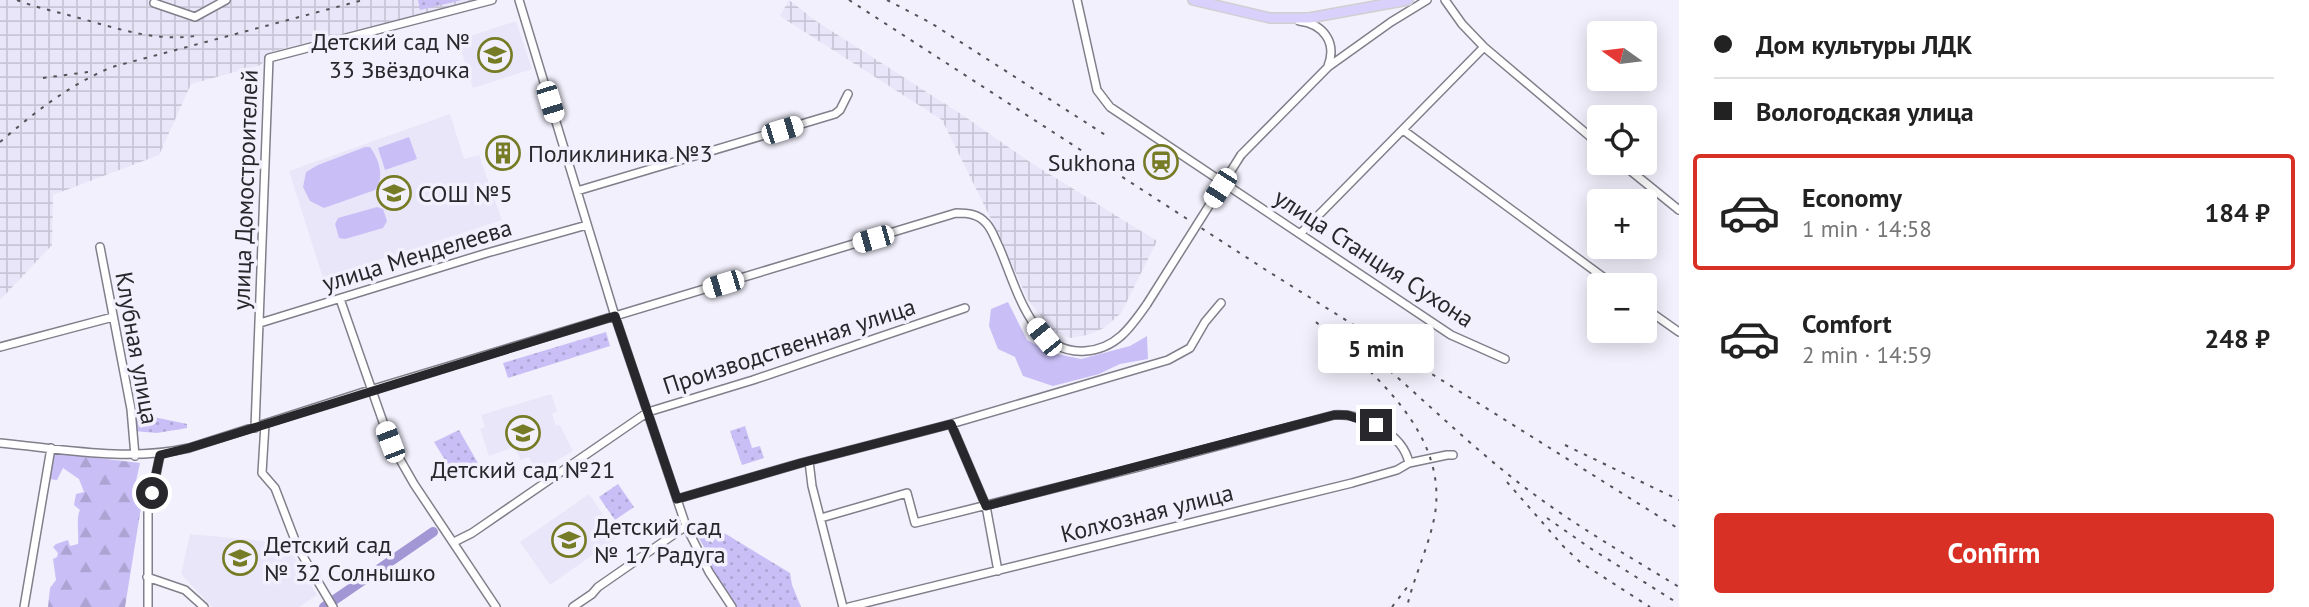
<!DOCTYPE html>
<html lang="en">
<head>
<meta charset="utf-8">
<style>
	body { margin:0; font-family:"PT Sans",sans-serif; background:#f6f6f6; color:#222; height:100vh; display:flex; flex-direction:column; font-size:26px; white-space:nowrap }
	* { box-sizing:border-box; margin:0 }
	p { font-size:23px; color:#767676 }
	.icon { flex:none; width:38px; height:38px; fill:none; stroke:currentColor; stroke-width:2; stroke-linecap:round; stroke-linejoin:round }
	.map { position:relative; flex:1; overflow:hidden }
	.side { display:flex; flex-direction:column; background:#fff; width:630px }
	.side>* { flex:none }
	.top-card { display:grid; align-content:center; height:154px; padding:0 35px; background:#fff }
	.needle { width:46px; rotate:284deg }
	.tools { position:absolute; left:1587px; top:21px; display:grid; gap:14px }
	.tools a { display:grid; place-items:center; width:70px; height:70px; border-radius:7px; background:#fff; box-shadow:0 4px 18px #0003; font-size:35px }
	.end { position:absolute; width:32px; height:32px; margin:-16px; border:9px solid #28272b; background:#fff; box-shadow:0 0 0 4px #fff }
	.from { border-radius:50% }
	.bubble { position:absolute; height:49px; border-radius:7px; background:#fff; box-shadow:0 4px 18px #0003; font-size:23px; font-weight:600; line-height:49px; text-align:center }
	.car { position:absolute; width:21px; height:42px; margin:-21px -10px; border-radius:9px; box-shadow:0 0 5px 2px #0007; background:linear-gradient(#fff 24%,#345 0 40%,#fff 0 76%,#345 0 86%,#fff 0) }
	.top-card b { display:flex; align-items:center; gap:24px; height:66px; font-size:26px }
	.top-card b+b { border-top:2px solid #e0e0e0 }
	.top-card i { width:18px; height:18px; background:#222 }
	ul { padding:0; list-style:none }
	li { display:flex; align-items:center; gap:21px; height:116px; margin:0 14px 10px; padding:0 21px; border:4px solid transparent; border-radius:7px }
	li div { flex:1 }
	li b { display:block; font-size:26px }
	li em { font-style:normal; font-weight:600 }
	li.current { border-color:#d93025 }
	li>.icon { width:63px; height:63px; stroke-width:1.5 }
	.primary-button { display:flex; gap:14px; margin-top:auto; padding:14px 35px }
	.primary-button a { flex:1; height:80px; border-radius:7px; background:#d93025; color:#fff; font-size:28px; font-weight:600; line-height:80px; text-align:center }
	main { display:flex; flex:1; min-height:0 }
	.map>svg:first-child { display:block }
	.built { fill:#e9e6fa }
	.industrial { fill:url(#industrial-grid) }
	.grass { fill:#c9bff6 }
	.forest { fill:url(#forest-firs) }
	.park { fill:url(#park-dots) }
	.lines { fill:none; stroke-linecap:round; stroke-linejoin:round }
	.river { stroke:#a296d4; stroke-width:10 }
	.minor-casing { stroke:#807f8a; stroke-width:10 }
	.major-casing { stroke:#d0cfd0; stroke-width:12 }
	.minor { stroke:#fff; stroke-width:7 }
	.major { stroke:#d9d1fb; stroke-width:9 }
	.rail { stroke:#555359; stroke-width:2; stroke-dasharray:3.5 7; stroke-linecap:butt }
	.minor-bridge-casing { stroke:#807f8a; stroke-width:10; stroke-linecap:butt }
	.minor-bridge { stroke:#fff; stroke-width:7 }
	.route { stroke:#28272b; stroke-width:9 }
	.labels { text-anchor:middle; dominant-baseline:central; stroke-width:7; stroke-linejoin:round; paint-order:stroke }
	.poi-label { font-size:24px; fill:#28272b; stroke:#f2f0fc; text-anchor:start }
	.street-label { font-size:24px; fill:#28272b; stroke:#f2f0fc }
</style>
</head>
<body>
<main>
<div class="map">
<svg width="1679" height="607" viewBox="0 0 1679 607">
	<defs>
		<pattern id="industrial-grid" width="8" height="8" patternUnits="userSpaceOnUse" patternTransform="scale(1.75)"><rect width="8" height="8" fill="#e9e6fa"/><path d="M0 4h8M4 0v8" fill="none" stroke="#c8c5d6"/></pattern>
		<pattern id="forest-firs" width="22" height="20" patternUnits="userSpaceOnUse" patternTransform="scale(1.75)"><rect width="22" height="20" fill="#c9bff6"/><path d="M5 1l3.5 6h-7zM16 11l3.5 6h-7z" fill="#ada4d3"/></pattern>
		<pattern id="park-dots" width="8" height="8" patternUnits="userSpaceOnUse" patternTransform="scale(1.75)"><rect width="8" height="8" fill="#c9bff6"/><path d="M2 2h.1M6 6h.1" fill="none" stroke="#ada4d3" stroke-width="1.8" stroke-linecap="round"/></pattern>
	</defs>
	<rect width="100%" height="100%" fill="#f2f0fc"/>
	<path class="built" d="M516,21L532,69L473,88L458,40Z
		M450,114L464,159L479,155L502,220L323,278L289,171Z
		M551,394L557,411L552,414L556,426L560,425L573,451L537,472L529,457L521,460L514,447L489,456L480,429L485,427L481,415Z
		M589,494L618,537L550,585L520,542Z
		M190,534L286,543L317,595L299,607H212L181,574Z"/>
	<path class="industrial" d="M0,0H474L270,52L261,65L191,84L159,155L53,195L52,245L0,300Z
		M789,0L816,21L964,116L1030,162L1157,241L1121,313L1104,328L1087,335L1070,338L1054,332L1028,300L994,225L942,120L780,16Z"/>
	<path class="grass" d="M409,137L417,159L385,170L378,148Z
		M365,147H370C379,159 385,177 375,190L324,208L310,201L303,187L306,172L318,165Z
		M377,207L383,209L387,221L383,228L345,239L339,238L335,224L338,218Z
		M1008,302L1027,340L1052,353L1081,359L1130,346L1147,336L1148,359L1120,364L1099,374L1053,386L1023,376L1015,357L998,349L989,326L991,309Z"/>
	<path class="forest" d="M55,453L140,463L135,486L144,489L125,607H48L50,588L56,580L53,559L57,557L58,553L53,547L56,544L68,540L70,546L78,544C79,534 76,517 80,510L74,505L76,494L84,492L79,479L63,468L57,480L49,479Z"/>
	<path class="park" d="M418,0H462L420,10Z
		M606,332L610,346L508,378L503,363Z
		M144,415L187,424V428L157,433L134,431L135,421Z
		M745,426L752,448L760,446L764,458L742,465L730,431Z
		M459,430L479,465L456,478L434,442Z
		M618,484L634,507L615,520L599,497Z
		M705,529L712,543L721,531L790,573L792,585L801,607H737L705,562L707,552L697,535Z"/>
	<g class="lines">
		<path class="river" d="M324,607L433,532"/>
		<g class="minor-casing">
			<path id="minor" d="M519,0L615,316L686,526L709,572L732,607
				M1077,0L1097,90L1110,107L1451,335L1505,359
				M1445,0L1462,24L1484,47L1600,145
				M154,3L195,17L226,0
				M1299,21C1324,24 1337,43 1328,66
				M1403,130L1614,285
				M1241,155L1328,67L1391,22L1427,0
				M1621,163L1679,210
				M577,191L835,114L840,110L848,94
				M1301,233L1484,47
				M100,247L131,409L135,456
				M340,299L390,442L414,484L496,607
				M1645,308L1679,332
				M260,323L487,253L587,225
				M0,347L113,317
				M265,424L262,473L275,488L298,548L333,607
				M951,424L986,506L998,571
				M255,428L269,58L492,0
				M0,443C63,449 126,462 189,448L370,390L956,213C968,213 978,214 986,223C992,229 995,239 999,247C1016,285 1031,355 1085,351C1116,349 1131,327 1147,304
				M809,461L812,486L843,607
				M677,499L801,463L951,424L1168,360L1190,348L1205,322L1221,303
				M821,518L907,493L915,523L1139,467L1334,415C1363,413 1403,434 1409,463
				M454,542L472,533L648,412L753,380L965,308
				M147,577L185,590L204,607
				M24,607L51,448
				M148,607V513L160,455
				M573,607L592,594L598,587L686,526
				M849,607L1352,483L1397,470L1409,463L1447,455H1453"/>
		</g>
		<g class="major-casing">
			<path id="major" d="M1193,0L1270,18H1309L1408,0"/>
		</g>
		<use href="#minor" class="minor"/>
		<use href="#major" class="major"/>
		<path class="rail" d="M17,0C37,8 58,12 79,18C119,29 159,43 201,35
			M849,0L1266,270L1679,529
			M887,0L931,23L1110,138
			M43,78L88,72
			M0,142C35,112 69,85 112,67L363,0
			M1316,322C1370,371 1448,431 1435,514C1429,547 1414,576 1407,607
			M1382,364C1433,408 1480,455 1535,495C1581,529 1630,557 1679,587
			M1565,445L1679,500
			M1507,482L1563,546L1580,562L1650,607
			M1547,518L1590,548L1679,604
			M1392,607L1408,586"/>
		<g class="minor-bridge-casing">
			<path id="minor-bridge" d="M1147,304L1241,155"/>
		</g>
		<use href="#minor-bridge" class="minor-bridge"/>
	</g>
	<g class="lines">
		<path class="route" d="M152,493L160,455L189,448L615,316L677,499L801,463L951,424L986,506L1334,415H1347L1376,425"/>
	</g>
	<defs>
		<g id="school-ring" transform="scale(1.75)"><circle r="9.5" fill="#f2f0fc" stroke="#767b25" stroke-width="1.5"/><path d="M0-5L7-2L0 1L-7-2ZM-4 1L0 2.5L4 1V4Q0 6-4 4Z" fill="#767b25"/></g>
		<g id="building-ring" transform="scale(1.75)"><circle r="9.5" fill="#f2f0fc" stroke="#767b25" stroke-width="1.5"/><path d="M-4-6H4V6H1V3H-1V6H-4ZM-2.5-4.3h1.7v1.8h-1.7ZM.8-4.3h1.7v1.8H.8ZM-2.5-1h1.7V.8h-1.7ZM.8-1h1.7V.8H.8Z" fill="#767b25"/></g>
		<g id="station-ring" transform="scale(1.75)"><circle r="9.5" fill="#f2f0fc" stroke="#767b25" stroke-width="1.5"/><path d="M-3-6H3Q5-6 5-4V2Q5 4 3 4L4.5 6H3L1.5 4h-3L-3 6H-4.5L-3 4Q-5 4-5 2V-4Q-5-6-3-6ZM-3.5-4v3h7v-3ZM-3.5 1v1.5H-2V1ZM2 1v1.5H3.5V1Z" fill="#767b25"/></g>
	</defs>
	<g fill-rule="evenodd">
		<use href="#school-ring" x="495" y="55"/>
		<use href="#building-ring" x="503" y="153"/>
		<use href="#station-ring" x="1161" y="162"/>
		<use href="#school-ring" x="394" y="193"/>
		<use href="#school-ring" x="523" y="433"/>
		<use href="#school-ring" x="569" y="540"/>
		<use href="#school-ring" x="240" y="558"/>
	</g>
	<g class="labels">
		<g class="poi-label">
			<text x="470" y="41" text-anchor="end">Детский сад №<tspan x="470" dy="28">33 Звёздочка</tspan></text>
			<text x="528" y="153">Поликлиника №3</text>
			<text x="1136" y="162" text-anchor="end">Sukhona</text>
			<text x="418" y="193">СОШ №5</text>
			<text x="523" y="469" text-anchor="middle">Детский сад №21</text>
			<text x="594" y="526">Детский сад<tspan x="594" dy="28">№ 17 Радуга</tspan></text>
			<text x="264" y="544">Детский сад<tspan x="264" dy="28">№ 32 Солнышко</tspan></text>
		</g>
		<g class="street-label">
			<text transform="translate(245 190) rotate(-88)">улица Домостроителей</text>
			<text transform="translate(417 255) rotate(-17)">улица Менделеева</text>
			<text transform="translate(1374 258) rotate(33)">улица Станция Сухона</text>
			<text transform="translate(789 346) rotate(-18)">Производственная улица</text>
			<text transform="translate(137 348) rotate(80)">Клубная улица</text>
			<text transform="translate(1147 513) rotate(-14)">Колхозная улица</text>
		</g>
	</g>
</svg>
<div class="tools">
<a><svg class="needle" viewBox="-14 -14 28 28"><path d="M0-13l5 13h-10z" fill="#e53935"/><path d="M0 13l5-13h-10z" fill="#767676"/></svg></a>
<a><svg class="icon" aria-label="locate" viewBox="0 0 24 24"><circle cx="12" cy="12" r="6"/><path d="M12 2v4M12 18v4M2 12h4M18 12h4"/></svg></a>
<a>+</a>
<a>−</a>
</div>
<i class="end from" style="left:152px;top:493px"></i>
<i class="end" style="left:1376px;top:425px"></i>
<div class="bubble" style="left:1318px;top:324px;width:116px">5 min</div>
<i class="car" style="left:550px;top:102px;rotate:163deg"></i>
<i class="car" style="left:782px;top:130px;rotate:73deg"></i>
<i class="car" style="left:1220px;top:188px;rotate:213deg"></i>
<i class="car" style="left:873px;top:239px;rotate:254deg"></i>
<i class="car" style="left:723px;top:284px;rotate:253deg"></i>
<i class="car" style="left:1044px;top:337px;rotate:321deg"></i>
<i class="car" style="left:390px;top:442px;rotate:339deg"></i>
</div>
<section class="side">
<div class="top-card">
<b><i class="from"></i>Дом культуры ЛДК</b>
<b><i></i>Вологодская улица</b>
</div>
<ul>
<li class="current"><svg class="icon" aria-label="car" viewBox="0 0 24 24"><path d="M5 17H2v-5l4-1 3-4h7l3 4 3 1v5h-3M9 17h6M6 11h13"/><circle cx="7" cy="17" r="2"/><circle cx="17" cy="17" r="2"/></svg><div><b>Economy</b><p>1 min · 14:58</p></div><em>184 ₽</em></li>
<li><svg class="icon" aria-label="car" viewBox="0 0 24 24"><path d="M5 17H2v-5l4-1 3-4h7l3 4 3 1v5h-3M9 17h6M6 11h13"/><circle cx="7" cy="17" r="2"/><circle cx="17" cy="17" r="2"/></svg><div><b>Comfort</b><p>2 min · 14:59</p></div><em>248 ₽</em></li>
</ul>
<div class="primary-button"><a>Confirm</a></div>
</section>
</main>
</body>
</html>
